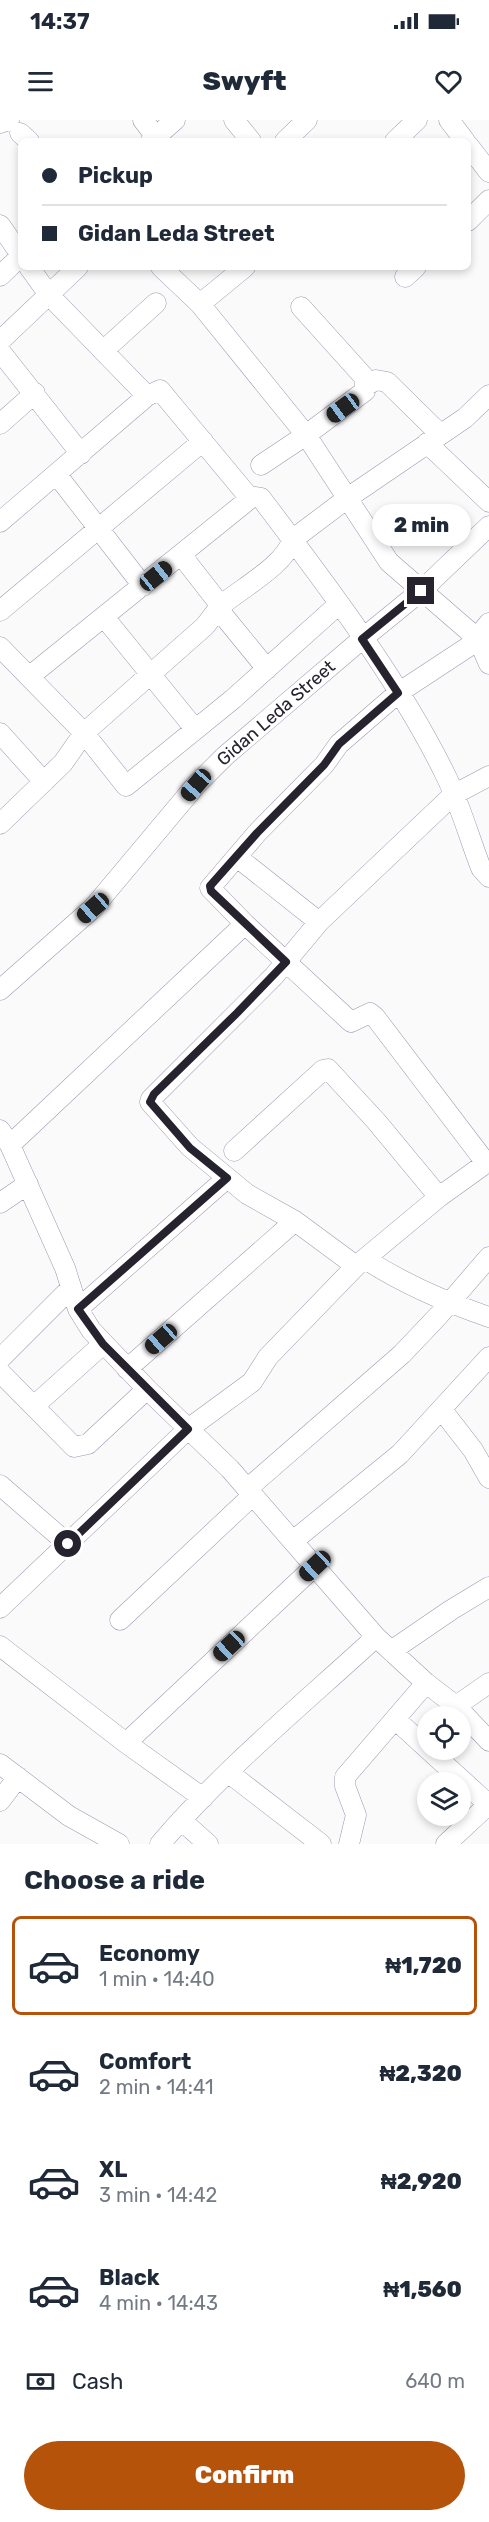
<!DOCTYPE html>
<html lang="en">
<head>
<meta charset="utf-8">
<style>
	body { margin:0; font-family:Rubik,sans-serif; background:#f2f2f3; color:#1f2937; height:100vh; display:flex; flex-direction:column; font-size:22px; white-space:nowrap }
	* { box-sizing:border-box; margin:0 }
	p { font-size:20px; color:#747a83 }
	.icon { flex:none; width:33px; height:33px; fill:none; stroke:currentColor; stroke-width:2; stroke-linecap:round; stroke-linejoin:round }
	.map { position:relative; height:1724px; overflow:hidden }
	.sheet { display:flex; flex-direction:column; background:#fff; flex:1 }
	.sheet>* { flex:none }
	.guide { position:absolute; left:18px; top:18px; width:453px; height:132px; border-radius:9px; box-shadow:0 3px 9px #0003; display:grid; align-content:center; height:132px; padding:0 24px; background:#fff }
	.fabs { position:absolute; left:417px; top:1586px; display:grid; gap:12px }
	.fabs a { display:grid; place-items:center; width:54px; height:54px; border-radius:50%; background:#fff; box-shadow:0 3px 9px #0003; font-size:30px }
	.end { position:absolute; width:27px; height:27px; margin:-14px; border:8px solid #27232e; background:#fff; box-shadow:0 0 0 3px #fff }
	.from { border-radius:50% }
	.bubble { position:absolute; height:42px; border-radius:21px; background:#fff; box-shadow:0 3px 9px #0003; font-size:20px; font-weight:800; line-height:42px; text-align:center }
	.car { position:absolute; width:18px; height:36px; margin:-18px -9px; border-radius:8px; box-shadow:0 0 4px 2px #0007; background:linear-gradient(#222 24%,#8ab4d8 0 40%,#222 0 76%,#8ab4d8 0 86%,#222 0) }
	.guide b { display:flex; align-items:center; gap:21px; height:57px; font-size:22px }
	.guide b+b { border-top:2px solid #e0e1e3 }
	.guide i { width:15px; height:15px; background:#1f2937 }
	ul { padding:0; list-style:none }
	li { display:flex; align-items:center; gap:18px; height:99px; margin:0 12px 9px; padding:0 12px; border:3px solid transparent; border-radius:9px }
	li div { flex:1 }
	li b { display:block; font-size:22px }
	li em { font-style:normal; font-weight:800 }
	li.current { border-color:#b45309 }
	li>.icon { width:54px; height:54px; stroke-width:1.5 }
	h2 { padding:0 24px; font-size:27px; line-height:72px }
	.pay { display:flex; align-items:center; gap:15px; height:66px; padding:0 24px; font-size:22px }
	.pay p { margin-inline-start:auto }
	.cta { display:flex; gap:12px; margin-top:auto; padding:12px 24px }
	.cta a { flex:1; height:69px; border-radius:36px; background:#b45309; color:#fff; font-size:24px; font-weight:800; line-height:69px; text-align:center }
	.status { display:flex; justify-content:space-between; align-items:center; height:42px; padding:0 30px; background:#fff; direction:ltr }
	.status svg { height:16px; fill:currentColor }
	header { display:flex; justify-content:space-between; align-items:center; height:78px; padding:0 24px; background:#fff; font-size:27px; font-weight:800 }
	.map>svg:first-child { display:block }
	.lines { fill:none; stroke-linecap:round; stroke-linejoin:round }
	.minor-casing { stroke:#9e96b2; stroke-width:21 }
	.minor { stroke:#fff; stroke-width:20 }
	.route { stroke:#27232e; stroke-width:8 }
	.labels { text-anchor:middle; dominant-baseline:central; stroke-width:4.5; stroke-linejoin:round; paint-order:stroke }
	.street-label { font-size:18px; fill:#27232e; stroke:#fff }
</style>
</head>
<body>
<div class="status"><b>14:37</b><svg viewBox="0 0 49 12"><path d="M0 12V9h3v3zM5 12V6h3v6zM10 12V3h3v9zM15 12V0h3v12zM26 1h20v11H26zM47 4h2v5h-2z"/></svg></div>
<header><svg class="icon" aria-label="menu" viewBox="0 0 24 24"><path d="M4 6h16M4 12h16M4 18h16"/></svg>Swyft<svg class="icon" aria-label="heart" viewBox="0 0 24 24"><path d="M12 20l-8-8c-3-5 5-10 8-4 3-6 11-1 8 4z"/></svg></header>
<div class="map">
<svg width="489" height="1724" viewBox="0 0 489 1724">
	<rect width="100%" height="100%" fill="#fafafa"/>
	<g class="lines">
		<g class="minor-casing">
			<path id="minor" d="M143,0L156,17
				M234,0L251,21
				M449,0L465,21
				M0,3L9,0
				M20,13L29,21
				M151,21L175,0
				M285,21L307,0
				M395,21L417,0
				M468,25L489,52
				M468,101L489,80
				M0,105L21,135
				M29,147L49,175L147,276
				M161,147L200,184L306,315L389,442L478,519L489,544
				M0,156L21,136
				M405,157L416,147
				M200,184L245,147
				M0,221L78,147
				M0,231L81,334
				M103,231L156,183
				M367,265L376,260L387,262L440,314
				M0,304L35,273
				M427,323L489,382
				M261,345L306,315L365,271L364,257L301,187
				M57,355L143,466
				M248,376L261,378C325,463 398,558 445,654C460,684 469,717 481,748L489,757
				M0,402L147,276L160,270L248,376L247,381L30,556
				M182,436L221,486
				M218,489L267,549
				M0,491L203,321
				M104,497L195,609
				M0,527L84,613L126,666L233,579L339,484
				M0,613L44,662
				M0,704L63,643L84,613L205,506C211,499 216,490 223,484C242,468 286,444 292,420L349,377L465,298L489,275
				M237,737L319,802
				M0,870L93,788L196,665L225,636L362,519L421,471L489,406
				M0,1010L10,1025L65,1148L78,1189L91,1210L147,1269L230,1349L376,1517L426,1563L456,1586L489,1621
				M10,1025L245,804
				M234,1031L323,950L328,949L376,1001L439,1077
				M486,1043L375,897L370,893L351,902L245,804L210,768L257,713L324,645L339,624L398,573L471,525L489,503
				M0,1083L28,1064
				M365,1139C404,1164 445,1182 489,1197
				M356,1146L295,1101L247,1074L190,1027L150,982L151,979L274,856L319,802L453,675L489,656
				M78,1189L227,1058
				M0,1239L71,1168
				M127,1249L295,1101
				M0,1252L74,1327L88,1324L147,1269
				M34,1286L103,1224
				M442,1290L473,1330L489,1358
				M0,1365L68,1424
				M247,1369L402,1234L439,1195L489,1137
				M293,1421L400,1334L489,1237
				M0,1488L188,1309L252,1262L268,1237L356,1146L439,1077L489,1041
				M120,1500L253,1375
				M0,1526L126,1623L203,1678
				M391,1531L451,1490L489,1467
				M456,1586L489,1563
				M395,1599L488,1684
				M126,1623L315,1446
				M0,1644L69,1696L119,1724
				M229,1653L321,1724
				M0,1681L18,1657
				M181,1700L208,1724
				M160,1724C225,1648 303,1584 376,1517
				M349,1724L356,1695L345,1666V1657L426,1563
				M446,1724L489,1684"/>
		</g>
		<use href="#minor" class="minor"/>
	</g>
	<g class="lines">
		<path class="route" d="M68,1424L188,1309L103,1224L78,1189L227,1058L190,1028L150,982L154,974L237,893L286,842L211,771L210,766L257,713L324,645L339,624L398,573L362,519L421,471"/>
	</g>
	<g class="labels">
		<g class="street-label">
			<text transform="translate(276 593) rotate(-41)">Gidan Leda Street</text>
		</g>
	</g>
</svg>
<div class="fabs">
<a><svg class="icon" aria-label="locate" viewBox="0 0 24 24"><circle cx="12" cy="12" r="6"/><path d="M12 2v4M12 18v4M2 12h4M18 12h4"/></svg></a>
<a><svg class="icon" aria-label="layers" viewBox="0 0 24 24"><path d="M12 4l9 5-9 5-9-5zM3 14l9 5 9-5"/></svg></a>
</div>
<i class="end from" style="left:68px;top:1424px"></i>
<i class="end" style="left:421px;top:471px"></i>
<div class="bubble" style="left:372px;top:384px;width:99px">2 min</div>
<i class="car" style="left:343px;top:288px;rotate:234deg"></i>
<i class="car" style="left:156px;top:456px;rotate:51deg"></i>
<i class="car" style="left:196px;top:665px;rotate:221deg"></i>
<i class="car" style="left:93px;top:788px;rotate:229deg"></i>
<i class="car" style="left:161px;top:1219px;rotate:229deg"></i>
<i class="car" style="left:315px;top:1446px;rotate:227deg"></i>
<i class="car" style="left:229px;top:1526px;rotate:227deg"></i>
<div class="guide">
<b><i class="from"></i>Pickup</b>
<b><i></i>Gidan Leda Street</b>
</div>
</div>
<section class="sheet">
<h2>Choose a ride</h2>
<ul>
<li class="current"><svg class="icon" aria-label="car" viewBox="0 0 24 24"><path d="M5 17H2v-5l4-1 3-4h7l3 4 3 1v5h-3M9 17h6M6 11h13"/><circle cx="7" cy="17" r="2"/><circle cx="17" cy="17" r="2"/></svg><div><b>Economy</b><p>1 min · 14:40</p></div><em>₦1,720</em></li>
<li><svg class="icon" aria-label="car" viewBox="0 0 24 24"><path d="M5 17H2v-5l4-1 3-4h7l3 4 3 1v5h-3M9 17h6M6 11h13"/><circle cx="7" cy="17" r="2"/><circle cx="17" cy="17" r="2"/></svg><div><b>Comfort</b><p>2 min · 14:41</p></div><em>₦2,320</em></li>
<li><svg class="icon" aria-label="car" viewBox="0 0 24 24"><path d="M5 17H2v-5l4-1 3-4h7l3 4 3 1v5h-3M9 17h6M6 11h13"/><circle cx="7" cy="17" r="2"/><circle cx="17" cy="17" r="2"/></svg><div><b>XL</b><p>3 min · 14:42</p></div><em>₦2,920</em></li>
<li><svg class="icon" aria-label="car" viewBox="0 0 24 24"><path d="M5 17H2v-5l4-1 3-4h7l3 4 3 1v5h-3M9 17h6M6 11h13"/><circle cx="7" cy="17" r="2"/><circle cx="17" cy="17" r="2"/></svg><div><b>Black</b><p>4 min · 14:43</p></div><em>₦1,560</em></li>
</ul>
<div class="pay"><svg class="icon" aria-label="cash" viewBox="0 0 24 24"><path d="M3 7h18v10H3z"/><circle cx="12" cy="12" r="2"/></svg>Cash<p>640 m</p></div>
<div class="cta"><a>Confirm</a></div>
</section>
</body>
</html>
